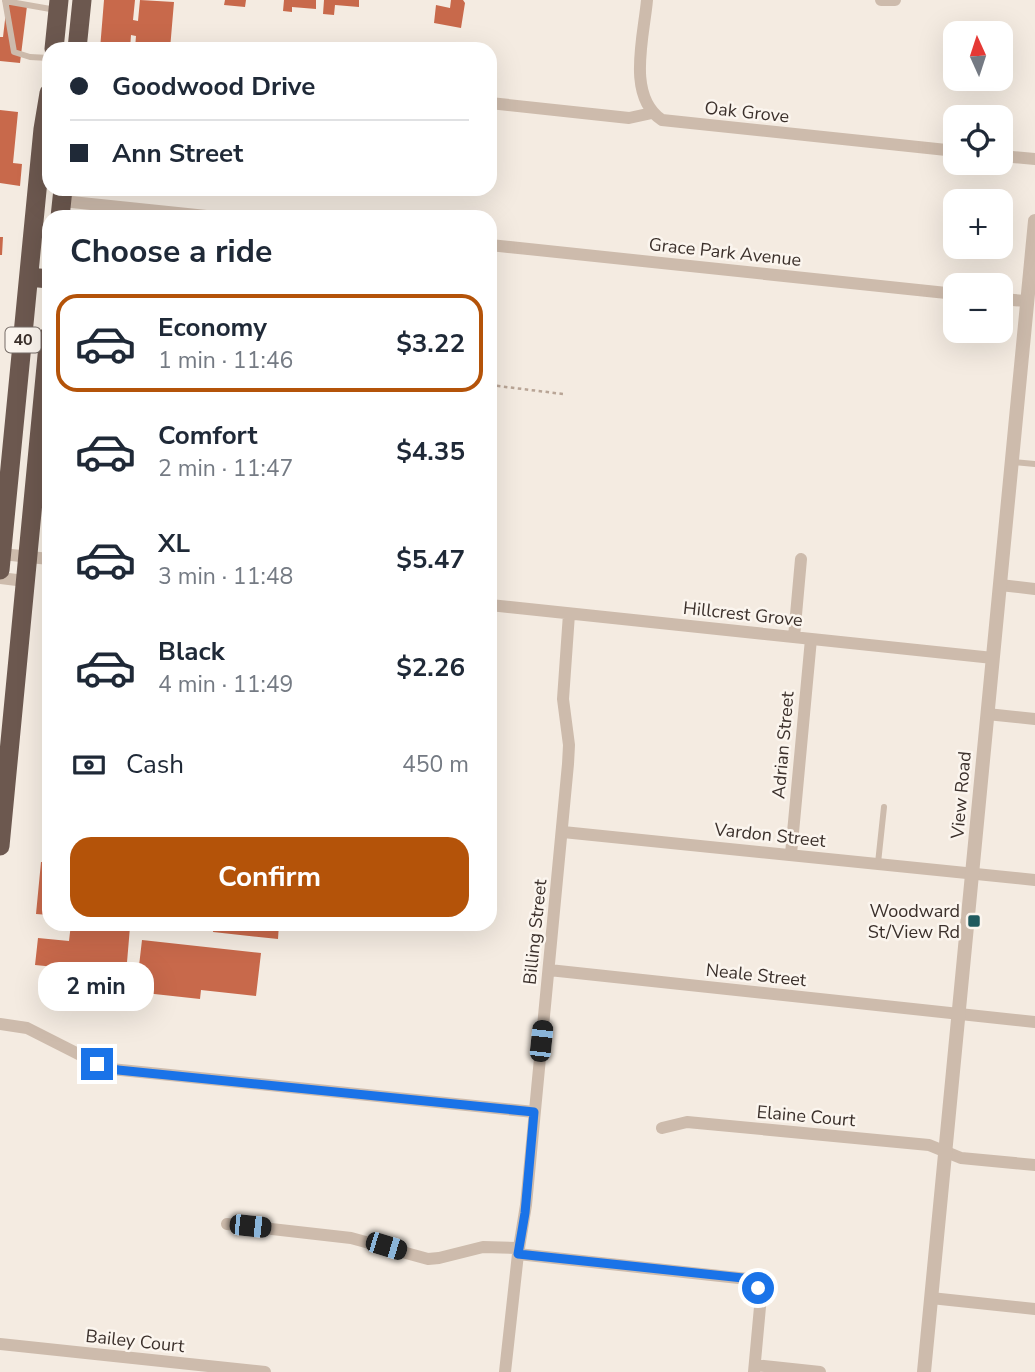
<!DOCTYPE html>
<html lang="en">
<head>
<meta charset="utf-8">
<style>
	body { margin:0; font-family:"Nunito Sans",sans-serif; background:#f2f2f3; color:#1f2937; height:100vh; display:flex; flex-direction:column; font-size:26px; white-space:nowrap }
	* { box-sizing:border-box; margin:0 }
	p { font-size:23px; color:#747a83 }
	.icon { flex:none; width:38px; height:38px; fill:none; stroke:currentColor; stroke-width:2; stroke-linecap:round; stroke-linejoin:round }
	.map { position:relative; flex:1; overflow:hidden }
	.drawer { position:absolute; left:42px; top:210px; width:455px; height:721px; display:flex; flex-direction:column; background:#fff; border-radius:21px; box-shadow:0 7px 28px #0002 }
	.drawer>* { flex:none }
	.guide { position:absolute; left:42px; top:42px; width:455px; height:154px; border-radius:21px; box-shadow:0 7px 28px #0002; display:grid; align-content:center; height:154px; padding:0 28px; background:#fff }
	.needle { width:46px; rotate:357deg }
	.tools { position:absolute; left:943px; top:21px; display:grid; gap:14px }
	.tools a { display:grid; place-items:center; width:70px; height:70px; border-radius:14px; background:#fff; box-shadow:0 7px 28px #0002; font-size:35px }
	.end { position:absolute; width:32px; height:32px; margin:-16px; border:9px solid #1a73e8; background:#fff; box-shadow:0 0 0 4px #fff }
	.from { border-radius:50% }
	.bubble { position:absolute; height:49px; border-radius:21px; background:#fff; box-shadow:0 7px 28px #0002; font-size:23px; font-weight:700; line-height:49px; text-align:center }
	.car { position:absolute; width:21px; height:42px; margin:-21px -10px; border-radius:9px; box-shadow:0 0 5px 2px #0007; background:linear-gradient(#222 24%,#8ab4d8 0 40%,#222 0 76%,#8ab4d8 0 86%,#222 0) }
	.guide b { display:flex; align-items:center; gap:24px; height:66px; font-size:26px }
	.guide b+b { border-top:2px solid #e0e1e3 }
	.guide i { width:18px; height:18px; background:#1f2937 }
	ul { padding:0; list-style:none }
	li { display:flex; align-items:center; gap:21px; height:98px; margin:0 14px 10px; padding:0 14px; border:4px solid transparent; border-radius:21px }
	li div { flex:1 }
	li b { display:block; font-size:26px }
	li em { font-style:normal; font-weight:700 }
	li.current { border-color:#b45309 }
	li>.icon { width:63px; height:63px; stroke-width:1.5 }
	h2 { padding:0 28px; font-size:32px; line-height:84px }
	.pay { display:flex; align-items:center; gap:18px; height:77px; padding:0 28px; font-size:26px }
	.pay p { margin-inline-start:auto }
	.button { display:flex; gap:14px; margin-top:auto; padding:14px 28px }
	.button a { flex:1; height:80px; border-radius:21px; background:#b45309; color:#fff; font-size:28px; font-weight:700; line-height:80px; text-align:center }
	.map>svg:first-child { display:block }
	.green { fill:#b8c4a0 }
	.building { fill:#c8694b }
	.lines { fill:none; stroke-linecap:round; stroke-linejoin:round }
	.path { stroke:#b9a596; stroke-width:2.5; stroke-dasharray:3.5 3.5; stroke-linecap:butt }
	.service { stroke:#cdbbac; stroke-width:6 }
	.minor { stroke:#cdbbac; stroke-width:12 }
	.tertiary { stroke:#cdbbac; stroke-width:14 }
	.trunk { stroke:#6c584f; stroke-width:19 }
	.route { stroke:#1a73e8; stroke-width:9 }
	.poi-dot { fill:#1f5a5e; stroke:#fbf5ee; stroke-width:2.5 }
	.labels { text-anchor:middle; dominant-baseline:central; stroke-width:5; stroke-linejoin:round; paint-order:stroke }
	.shield { fill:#fbf5ee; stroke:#756b66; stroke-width:2 }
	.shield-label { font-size:16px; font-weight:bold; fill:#3b302b }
	.street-label { font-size:18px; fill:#3b302b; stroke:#fbf5ee }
	.poi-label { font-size:18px; fill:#3b302b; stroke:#fbf5ee; text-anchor:end }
</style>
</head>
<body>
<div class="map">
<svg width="1035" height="1372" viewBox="0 0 1035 1372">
	<rect width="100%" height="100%" fill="#f4ebe1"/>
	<path class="green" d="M47,486H49V544L43,537Z"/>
	<path class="building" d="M104,0H135L133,20L138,21L140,0L174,2L170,49L135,48L136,36L131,35L130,49H100Z
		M225,0H246L245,7L224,5Z
		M284,0H316V9L292,7V12L283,11Z
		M324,0H359V7L335,5L334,15L323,14Z
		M451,0H463L465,3L461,28L434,23L436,5L450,8Z
		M7,3L27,6L20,63L0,61V37H3Z
		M0,110L18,112L13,163L22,164L20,186L0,183Z
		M0,237H3L2,255H0Z
		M963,331H988L987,342L963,340Z
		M41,862H49V915L36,914Z
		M71,924H113L130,927L126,974L35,965L38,938L69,941Z
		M165,924H199V929L164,926Z
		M214,924H279L278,939L213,932Z
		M142,940L261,953L256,996L201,990L200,999L136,992Z"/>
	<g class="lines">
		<path class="path" d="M490,385L563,394"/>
		<path class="service" d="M5,0L14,52L30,57L49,58
			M5,1L56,10
			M1013,462L1035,464
			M878,863L884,807"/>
		<path class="minor" d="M647,0C644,36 626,96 662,120L956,151
			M881,0H895
			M490,103L629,118L652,113
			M1001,156L1035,159
			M62,201L216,217
			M490,245L956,294
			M1001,299L1026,301
			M2,554L49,559
			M0,578L25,581
			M1000,585L1035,589
			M490,605L993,658
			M794,637L801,559
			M987,714L1035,719
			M563,832L1035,880
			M791,854L811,639
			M549,970L1035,1022
			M0,1024L27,1028L100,1065L111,1069L534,1112
			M662,1128L687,1122L929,1145L961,1158L1035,1165
			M227,1224L351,1238L428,1259L439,1258L483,1247L519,1248
			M518,1254L526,1205L568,764L569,745L563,699L569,614
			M931,1298L1035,1309
			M0,1344L265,1372
			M755,1365L820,1372
			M505,1372L518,1254L748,1279L758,1288L761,1296L754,1372"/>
		<path class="tertiary" d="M924,1372L1035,221"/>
		<path class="trunk" d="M54,49L59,0
			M77,49L82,0
			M60,217L63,189
			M29,277L49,279
			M0,570L43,129L49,93
			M0,846L49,335"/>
	</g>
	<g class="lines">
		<path class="route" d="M97,1064L118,1070L534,1112L525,1213L518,1254L743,1278L751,1281L758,1288"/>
	</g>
	<rect class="poi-dot" x="967" y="914" width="14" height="14" rx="3.5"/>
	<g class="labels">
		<rect class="shield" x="5.5" y="327.5" width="35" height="25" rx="5"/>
		<g class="shield-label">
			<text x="23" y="340">40</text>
		</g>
		<g class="street-label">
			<text transform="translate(747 112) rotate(6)">Oak Grove</text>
			<text transform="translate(725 252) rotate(6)">Grace Park Avenue</text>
			<text transform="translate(743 614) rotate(6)">Hillcrest Grove</text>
			<text transform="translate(783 745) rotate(-85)">Adrian Street</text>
			<text transform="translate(961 795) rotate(-85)">View Road</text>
			<text transform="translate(770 835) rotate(6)">Vardon Street</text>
			<text transform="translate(535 932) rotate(-84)">Billing Street</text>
			<text transform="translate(756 975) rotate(6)">Neale Street</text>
			<text transform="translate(806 1116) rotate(5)">Elaine Court</text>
			<text transform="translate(135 1341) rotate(6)">Bailey Court</text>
		</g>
		<g class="poi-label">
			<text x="960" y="911">Woodward<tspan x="960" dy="21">St/View Rd</tspan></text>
		</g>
	</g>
</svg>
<div class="tools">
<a><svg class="needle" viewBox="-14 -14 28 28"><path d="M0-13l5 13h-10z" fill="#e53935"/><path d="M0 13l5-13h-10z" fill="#747a83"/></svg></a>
<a><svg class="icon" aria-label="locate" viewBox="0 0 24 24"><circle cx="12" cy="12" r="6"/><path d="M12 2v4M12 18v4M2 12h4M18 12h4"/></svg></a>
<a>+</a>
<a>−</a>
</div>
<i class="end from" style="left:758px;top:1288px"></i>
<i class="end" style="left:97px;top:1064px"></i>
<div class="bubble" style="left:38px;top:962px;width:116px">2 min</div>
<i class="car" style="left:541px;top:1041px;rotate:6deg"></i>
<i class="car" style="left:250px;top:1226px;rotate:96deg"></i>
<i class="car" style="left:386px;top:1246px;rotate:107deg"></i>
<div class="guide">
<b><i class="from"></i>Goodwood Drive</b>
<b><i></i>Ann Street</b>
</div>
<section class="drawer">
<h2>Choose a ride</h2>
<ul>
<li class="current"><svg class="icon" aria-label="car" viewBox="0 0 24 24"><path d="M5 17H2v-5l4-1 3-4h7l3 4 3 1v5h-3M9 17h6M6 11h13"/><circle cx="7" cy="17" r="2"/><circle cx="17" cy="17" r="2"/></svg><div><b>Economy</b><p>1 min · 11:46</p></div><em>$3.22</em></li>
<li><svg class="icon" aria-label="car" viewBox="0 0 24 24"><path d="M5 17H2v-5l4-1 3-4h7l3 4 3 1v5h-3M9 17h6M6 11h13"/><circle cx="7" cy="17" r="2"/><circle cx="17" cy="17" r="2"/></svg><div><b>Comfort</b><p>2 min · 11:47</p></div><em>$4.35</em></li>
<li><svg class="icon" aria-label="car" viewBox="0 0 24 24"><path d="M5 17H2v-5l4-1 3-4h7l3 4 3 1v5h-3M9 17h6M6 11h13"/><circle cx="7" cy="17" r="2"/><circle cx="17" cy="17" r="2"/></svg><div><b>XL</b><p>3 min · 11:48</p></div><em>$5.47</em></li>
<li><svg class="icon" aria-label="car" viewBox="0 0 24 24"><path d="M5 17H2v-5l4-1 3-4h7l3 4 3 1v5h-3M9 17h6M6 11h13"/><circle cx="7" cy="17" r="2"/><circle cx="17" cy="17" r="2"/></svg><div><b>Black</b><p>4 min · 11:49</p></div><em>$2.26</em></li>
</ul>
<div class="pay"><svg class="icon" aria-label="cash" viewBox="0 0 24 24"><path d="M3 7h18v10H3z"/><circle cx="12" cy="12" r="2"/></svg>Cash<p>450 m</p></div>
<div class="button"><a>Confirm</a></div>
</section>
</div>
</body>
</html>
